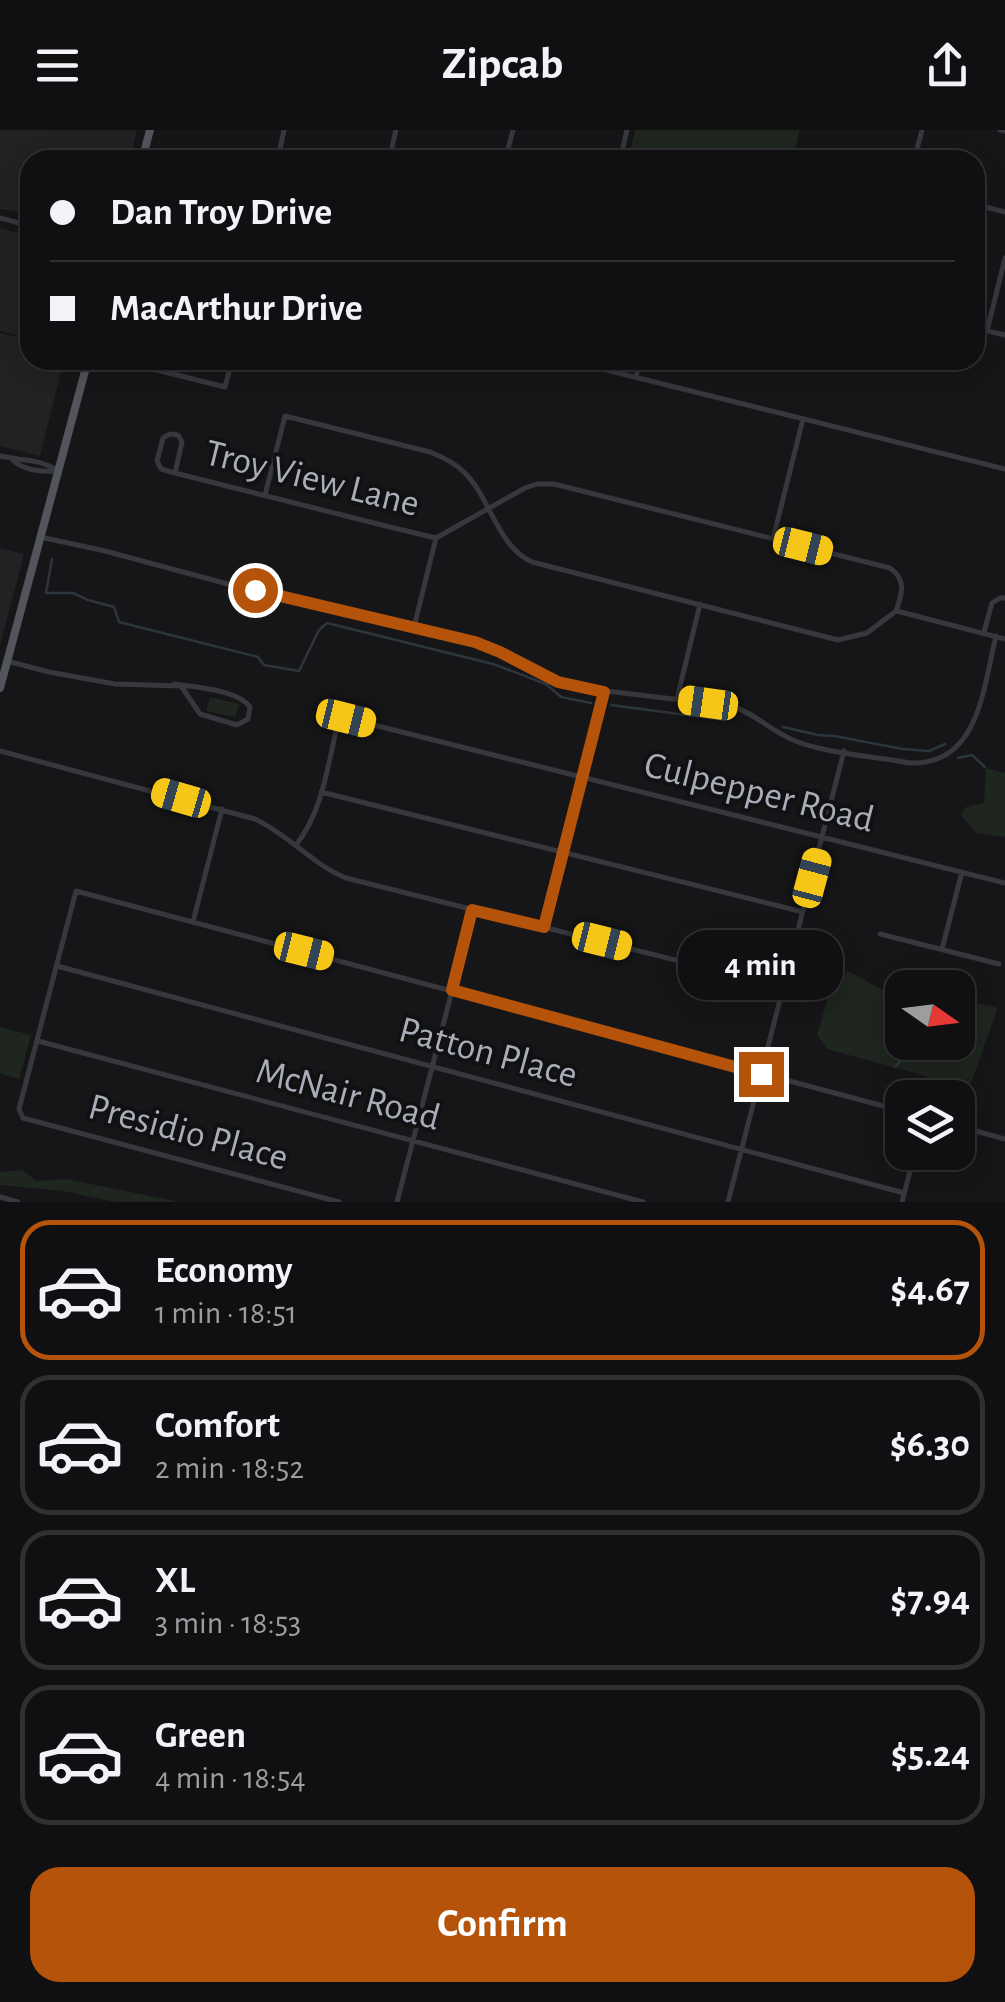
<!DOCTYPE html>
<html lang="en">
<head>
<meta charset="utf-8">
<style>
	body { margin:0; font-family:"Alegreya Sans",sans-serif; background:#19191b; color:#f1f3f6; height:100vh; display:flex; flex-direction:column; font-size:38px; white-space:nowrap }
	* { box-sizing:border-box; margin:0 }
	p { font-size:32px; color:#9c9d9f }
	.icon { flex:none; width:55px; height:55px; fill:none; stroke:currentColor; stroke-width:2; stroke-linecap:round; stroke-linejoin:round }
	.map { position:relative; height:1072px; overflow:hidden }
	.details { display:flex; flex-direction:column; background:#101012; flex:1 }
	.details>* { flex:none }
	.top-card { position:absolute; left:20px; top:20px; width:965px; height:220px; border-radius:30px; box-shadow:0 5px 25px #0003,0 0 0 2px #303032; display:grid; align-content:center; height:220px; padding:0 30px; background:#101012 }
	.needle { width:65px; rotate:104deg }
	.controls { position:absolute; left:885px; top:840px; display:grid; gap:20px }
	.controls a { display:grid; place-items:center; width:90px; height:90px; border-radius:20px; background:#101012; box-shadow:0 5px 25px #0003,0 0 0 2px #303032; font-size:50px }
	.end { position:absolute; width:45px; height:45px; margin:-22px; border:12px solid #b45309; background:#fff; box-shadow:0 0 0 5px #fff }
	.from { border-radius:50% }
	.bubble { position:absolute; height:70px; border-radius:30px; background:#101012; box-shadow:0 5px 25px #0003,0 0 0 2px #303032; font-size:32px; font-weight:600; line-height:70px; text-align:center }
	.car { position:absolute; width:30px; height:60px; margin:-30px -15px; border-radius:12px; box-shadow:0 0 8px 2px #0007; background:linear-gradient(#f5c518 24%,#345 0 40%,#f5c518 0 76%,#345 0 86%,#f5c518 0) }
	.top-card b { display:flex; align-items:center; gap:35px; height:95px; font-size:38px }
	.top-card b+b { border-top:2px solid #303032 }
	.top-card i { width:25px; height:25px; background:#f1f3f6 }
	ul { padding:18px 0 0; list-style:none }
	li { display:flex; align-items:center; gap:30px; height:140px; margin:0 20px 15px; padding:0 10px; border:5px solid #303032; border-radius:30px }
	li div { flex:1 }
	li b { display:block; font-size:38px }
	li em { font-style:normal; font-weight:600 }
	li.current { border-color:#b45309 }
	li>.icon { width:90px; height:90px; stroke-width:1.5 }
	.cta { display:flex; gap:20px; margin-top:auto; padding:20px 30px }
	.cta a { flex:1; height:115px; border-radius:30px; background:#b45309; color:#fff; font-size:40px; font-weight:600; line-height:115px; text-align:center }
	header { display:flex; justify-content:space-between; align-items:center; height:130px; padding:0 30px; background:#101012; font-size:45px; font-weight:600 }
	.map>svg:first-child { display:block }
	.built { fill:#222225 }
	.green { fill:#1e261f }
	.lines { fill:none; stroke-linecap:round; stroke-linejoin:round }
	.stream { stroke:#2c353c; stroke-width:2.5 }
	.minor { stroke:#37383d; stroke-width:5 }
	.major { stroke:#53555c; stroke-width:8 }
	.route { stroke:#b45309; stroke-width:12 }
	.labels { text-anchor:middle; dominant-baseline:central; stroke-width:8; stroke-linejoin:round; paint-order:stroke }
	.street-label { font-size:38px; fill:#a8adb8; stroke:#111113 }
</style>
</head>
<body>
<header><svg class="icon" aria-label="menu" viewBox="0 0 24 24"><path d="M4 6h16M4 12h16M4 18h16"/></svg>Zipcab<svg class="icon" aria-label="share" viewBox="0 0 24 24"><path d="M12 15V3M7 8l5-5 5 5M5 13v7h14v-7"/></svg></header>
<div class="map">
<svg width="1005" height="1072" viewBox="0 0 1005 1072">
	<rect width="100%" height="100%" fill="#161618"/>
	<path class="built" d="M0,0H137L130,30H30V83L0,79Z
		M0,98L30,106V208L0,201Z
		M0,203L30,210V230H47L63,234L40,326L0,316Z
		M0,418L24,424L0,516Z"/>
	<path class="green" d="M635,0H800L792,30H628Z
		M210,567L239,574L235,587L206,581Z
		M986,638L1005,643V707L976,703L961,685L966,677L984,673Z
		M848,841L899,869H902V912H958V869L998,878L969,958L827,919L817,905L832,854Z
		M0,897L31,905L19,949L0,943Z
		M22,1040L37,1051L66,1049L180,1072H115L63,1061L0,1055V1042Z"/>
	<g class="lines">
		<path class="stream" d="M52,429L46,463H73L88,470L114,477L119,492L258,527L264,535L299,541L319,500L327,493L493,534L546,554L561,567L591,573
			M611,575L724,590
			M783,597L818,605L834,606L903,619L929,621L945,614
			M958,628L972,625L985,637
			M895,937L917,912"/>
		<path class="minor" d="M284,0L279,24L303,30
			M1000,0L1005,1
			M389,30L396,0
			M505,30L513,0
			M620,30L627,0
			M799,30H802
			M914,30L922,0
			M975,74L1005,82
			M0,88L30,96
			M975,198L1005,205
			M987,201L1005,128
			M566,230L1005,339
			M149,238L225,257L232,230
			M636,247L640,230
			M0,326C21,331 39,328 58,341
			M12,329C21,340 41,342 55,341
			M175,343L182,312L178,305L170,304L163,308L157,331L161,339L175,343L394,398L436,408
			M265,365L285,286L430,322C443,327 455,333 465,343C490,368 498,417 532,432L838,510L867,503L896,481
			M40,407L105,421L224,453L475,512C509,524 538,546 573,557L731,576C755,583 771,601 793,610C823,623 877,627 910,633C980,635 983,557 996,506
			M436,408L525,358L537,354H554L890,438C907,450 902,464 896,481
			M773,409L803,289
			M897,481L1005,509
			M414,497L436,408
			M984,502L992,473L1000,468H1005
			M7,531L49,542L115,554L181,556L200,584L237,595L248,589L250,577C238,560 195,557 174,554
			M677,569L700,474
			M0,621L255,689C289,705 312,734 346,748L784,857
			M321,662L803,782
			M296,715C323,681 328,634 338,592L346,588L1005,753
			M193,792L222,679
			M545,796L604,561
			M880,804L999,834
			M942,819L962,742
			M57,836L904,1063
			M38,911L643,1072
			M958,996L1005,1009
			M0,1067L18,1072
			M339,1072L23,988L19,979L76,761L902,981
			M397,1072L473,780
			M728,1072L844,621
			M902,1072L915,1022"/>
		<path class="major" d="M142,30L150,0
			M0,558L88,230"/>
	</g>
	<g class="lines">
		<path class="route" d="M255,460L475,512L500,522L558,552L604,562L544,797L472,780L452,860L761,944"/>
	</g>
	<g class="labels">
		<g class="street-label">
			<text transform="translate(312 349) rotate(14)">Troy View Lane</text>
			<text transform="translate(759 663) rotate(14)">Culpepper Road</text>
			<text transform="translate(488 923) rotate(15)">Patton Place</text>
			<text transform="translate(348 965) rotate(15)">McNair Road</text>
			<text transform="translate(188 1003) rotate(15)">Presidio Place</text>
		</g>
	</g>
</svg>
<div class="controls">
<a><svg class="needle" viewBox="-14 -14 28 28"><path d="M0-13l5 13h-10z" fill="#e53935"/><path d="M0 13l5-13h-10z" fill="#9c9d9f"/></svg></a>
<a><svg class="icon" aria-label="layers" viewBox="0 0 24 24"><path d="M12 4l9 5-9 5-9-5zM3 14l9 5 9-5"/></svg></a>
</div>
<i class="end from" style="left:255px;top:460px"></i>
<i class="end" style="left:761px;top:944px"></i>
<div class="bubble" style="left:678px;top:800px;width:165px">4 min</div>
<i class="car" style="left:803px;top:416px;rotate:104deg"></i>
<i class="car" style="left:708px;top:573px;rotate:278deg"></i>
<i class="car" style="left:346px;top:588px;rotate:104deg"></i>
<i class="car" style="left:181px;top:668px;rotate:286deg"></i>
<i class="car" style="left:812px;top:748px;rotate:15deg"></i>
<i class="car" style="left:602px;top:811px;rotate:104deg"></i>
<i class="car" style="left:304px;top:821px;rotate:104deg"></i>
<div class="top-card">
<b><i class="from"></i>Dan Troy Drive</b>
<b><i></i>MacArthur Drive</b>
</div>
</div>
<section class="details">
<ul>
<li class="current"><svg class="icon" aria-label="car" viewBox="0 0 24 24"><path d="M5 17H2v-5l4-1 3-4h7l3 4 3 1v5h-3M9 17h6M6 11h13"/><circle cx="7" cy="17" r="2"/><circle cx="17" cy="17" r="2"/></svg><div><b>Economy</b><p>1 min · 18:51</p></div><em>$4.67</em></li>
<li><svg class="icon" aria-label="car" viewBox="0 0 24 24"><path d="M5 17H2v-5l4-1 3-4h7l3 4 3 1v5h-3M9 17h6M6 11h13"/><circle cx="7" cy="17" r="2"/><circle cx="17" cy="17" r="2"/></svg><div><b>Comfort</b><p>2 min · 18:52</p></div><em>$6.30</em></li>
<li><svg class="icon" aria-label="car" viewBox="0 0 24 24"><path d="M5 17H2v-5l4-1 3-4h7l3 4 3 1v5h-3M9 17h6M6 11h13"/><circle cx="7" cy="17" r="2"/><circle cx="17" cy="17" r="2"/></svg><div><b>XL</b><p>3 min · 18:53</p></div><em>$7.94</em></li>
<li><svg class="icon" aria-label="car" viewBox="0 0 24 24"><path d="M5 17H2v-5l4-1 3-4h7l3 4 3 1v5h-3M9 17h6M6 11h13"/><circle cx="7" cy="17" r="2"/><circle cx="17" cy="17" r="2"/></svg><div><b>Green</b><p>4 min · 18:54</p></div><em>$5.24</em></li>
</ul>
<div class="cta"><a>Confirm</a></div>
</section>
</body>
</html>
